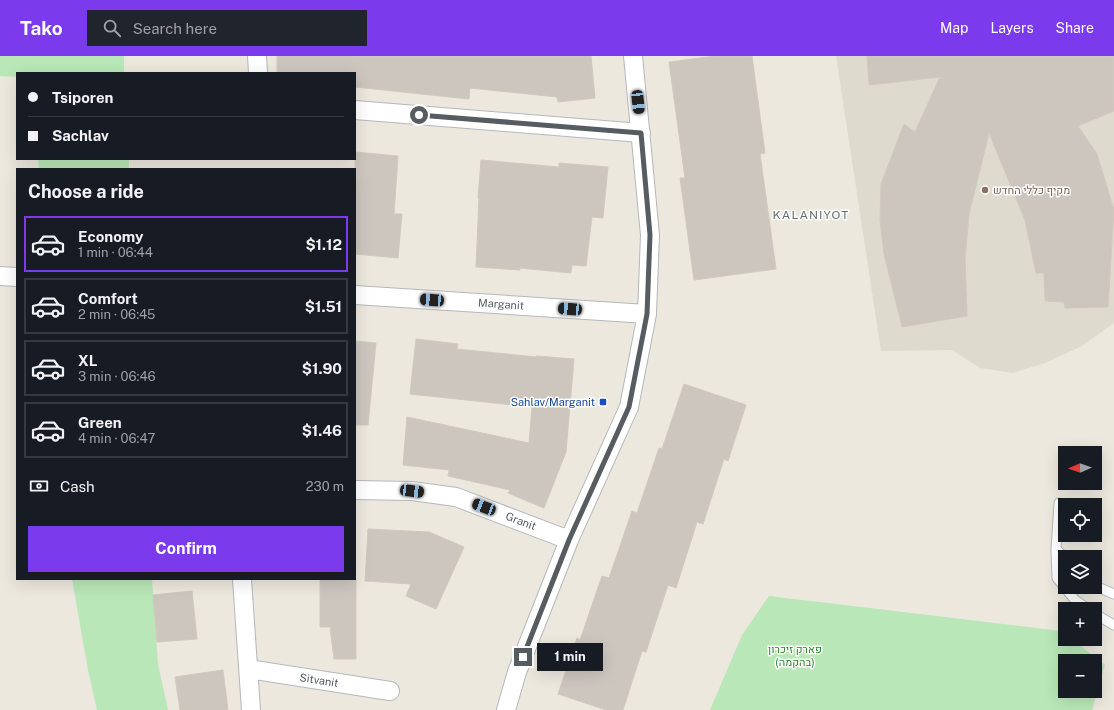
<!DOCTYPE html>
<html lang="en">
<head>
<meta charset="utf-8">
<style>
	body { margin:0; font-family:"Public Sans",Heebo,sans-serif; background:#20242c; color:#f1f3f6; height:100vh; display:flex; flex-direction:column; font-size:15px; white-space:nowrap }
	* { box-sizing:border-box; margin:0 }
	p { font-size:13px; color:#9ea1a6 }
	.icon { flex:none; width:22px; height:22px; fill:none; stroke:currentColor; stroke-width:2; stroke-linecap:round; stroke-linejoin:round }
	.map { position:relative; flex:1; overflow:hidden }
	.panel { position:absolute; left:16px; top:112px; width:340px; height:412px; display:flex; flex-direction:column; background:#171b24; border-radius:0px; box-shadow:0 4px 16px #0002 }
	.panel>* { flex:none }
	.banner { position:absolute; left:16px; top:16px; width:340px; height:88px; border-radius:0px; box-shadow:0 4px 16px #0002; display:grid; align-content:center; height:88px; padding:0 12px; background:#171b24 }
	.needle { width:26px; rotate:268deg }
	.controls { position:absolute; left:1058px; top:390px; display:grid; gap:8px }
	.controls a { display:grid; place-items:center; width:44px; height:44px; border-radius:0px; background:#171b24; box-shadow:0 4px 16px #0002; font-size:20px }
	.end { position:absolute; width:18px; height:18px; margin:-9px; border:5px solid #575c61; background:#fff; box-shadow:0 0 0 2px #fff }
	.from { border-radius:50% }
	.bubble { position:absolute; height:28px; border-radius:0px; background:#171b24; box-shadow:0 4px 16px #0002; font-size:13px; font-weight:700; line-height:28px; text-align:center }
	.car { position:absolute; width:12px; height:24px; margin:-12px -6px; border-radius:5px; box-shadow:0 0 3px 1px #0007; background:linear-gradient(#222 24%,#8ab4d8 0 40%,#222 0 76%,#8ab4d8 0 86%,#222 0) }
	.banner b { display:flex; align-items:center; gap:14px; height:38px; font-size:15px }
	.banner b+b { border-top:1px solid #363941 }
	.banner i { width:10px; height:10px; background:#f1f3f6 }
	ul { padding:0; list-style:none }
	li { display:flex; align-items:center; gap:12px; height:56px; margin:0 8px 6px; padding:0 4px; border:2px solid #363941; border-radius:0px }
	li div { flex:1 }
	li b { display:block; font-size:15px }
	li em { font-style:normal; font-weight:700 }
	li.selected { border-color:#7c3aed }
	li>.icon { width:36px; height:36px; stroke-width:1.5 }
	h2 { padding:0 12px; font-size:18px; line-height:48px }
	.pay { display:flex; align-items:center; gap:10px; height:44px; padding:0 12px; font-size:15px }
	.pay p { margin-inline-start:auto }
	.action { display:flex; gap:8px; margin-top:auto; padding:8px 12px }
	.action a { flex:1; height:46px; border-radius:0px; background:#7c3aed; color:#fff; font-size:16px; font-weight:700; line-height:46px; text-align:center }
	header { display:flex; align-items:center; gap:24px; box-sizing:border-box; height:56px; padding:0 20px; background:#7c3aed; color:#fff }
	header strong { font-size:19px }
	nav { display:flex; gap:22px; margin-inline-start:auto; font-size:14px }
	.search { width:280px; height:36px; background:#20242c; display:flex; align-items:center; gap:10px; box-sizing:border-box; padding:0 14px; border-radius:0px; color:#9ea1a6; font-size:15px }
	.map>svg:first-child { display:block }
	.education { fill:#dedace }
	.green { fill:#b9e7b7; fill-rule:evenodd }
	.building { fill:#ccc6bf; stroke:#d1c9bc }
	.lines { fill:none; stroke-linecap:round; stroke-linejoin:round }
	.lane-casing { stroke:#b4b7bd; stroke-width:11 }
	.street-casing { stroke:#b4b7bd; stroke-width:20 }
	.lane { stroke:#fff; stroke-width:9 }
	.street { stroke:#fff; stroke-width:18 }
	.route { stroke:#575c61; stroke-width:5 }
	.education-dot { fill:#8d6e63; stroke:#fff; stroke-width:1.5 }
	.transit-dot { fill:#1a4fb4; stroke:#fff; stroke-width:1.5 }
	.labels { text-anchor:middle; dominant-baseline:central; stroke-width:3; stroke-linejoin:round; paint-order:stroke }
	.education-label { font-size:11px; fill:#785e54; stroke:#fff; text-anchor:start }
	.street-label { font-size:11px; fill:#575c61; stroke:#fff }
	.transit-label { font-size:11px; fill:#164399; stroke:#fff; text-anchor:end }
	.park-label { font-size:11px; fill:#2d832d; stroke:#fff }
	.neighbourhood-label { font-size:12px; letter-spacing:1px; fill:#686e73; stroke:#fff }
</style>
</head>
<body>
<header>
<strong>Tako</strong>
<div class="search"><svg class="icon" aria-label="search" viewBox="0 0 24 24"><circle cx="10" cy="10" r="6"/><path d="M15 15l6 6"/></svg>Search here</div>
<nav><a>Map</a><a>Layers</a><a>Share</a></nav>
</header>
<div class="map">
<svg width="1114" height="654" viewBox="0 0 1114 654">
	<rect width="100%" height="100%" fill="#ece8de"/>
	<path class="education" d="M836,0H1114V267L1082,290L1045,307L1013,317L980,312L952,294L881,295Z"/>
	<path class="green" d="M0,0H124V17H17V21L0,20Z
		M38,103H129V113H39Z
		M72,523H152L158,608L168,654H97L88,614Z
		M769,540L1061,575L1065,578V583H1072L1105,609L1092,654H710L742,579ZM1065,605H1095V635H1065Z"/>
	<path class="building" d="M277,0H591L595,42L558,46L557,41L470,32L469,43L355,31V17H277Z
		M716,0H752L765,97L760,98L776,213L694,224L680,122H685L669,6Z
		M867,0H1114V55L1078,70L1097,98L1114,154L1108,251L1065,252L1064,246L1045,245L1044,217H1036L1025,164L989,77L969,158L965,203L967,260L902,271L884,198L880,164L881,128L904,68L915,76L940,21L869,29Z
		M355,96L398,100L394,158H402L398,202L355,198Z
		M481,104L559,111V107L608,111L603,162L592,161L586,210L572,209L571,217L520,212V214L476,211L479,142H478Z
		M416,283L458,288L457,293L536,301V300L574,303L566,396L544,452L508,437L510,434L448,420L449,414L403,409L407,361L529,387L532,351L410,338Z
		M355,285L376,287L368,369H355Z
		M684,328L746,349L728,405L724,403L703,468L697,466L676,532L668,529L646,596L642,595L623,654H606L558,638L577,582L580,584L602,520L609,522L632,455L637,457L659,392L662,393Z
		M368,473L429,476L464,491L436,553L406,540L411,528L365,525Z
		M320,523H356V603H334L330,571H320Z
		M192,535L197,583L157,586L153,539Z
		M223,614L228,654H180L175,621Z"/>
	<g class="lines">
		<g class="lane-casing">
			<path id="lane" d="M1059,447L1056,493L1057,522L1075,544L1088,553
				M1056,493L1065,502
				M1095,529L1100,532L1114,538
				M1095,558L1114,569"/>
		</g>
		<g class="street-casing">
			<path id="street" d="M257,0L258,17
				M355,54L641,77
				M0,220L17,221
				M355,239L647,258
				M355,434L412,435L456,441L569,484
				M242,523L251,654
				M249,613L390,635
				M506,654L517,616L569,484L629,351L647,258L650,179L633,0"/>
		</g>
		<use href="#lane" class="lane"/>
		<use href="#street" class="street"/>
	</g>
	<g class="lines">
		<path class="route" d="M419,59L641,77L650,179L647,258L629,351L569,484L523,601"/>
	</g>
	<circle class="education-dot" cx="985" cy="134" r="4"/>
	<rect class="transit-dot" x="599" y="342" width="8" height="8" rx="2"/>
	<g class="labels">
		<g class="education-label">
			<text x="993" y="134">מקיף כללי החדש</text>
		</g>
		<g class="street-label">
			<text transform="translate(501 248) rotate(4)">Marganit</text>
			<text transform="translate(521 465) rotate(21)">Granit</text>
			<text transform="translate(319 624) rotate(9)">Sitvanit</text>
		</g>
		<g class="transit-label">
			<text x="595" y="346">Sahlav/Marganit</text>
		</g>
		<g class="park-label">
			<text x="795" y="593">פארק זיכרון<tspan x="795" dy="13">(בהקמה)</tspan></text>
		</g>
		<g class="neighbourhood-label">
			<text x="811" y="159">KALANIYOT</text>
		</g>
	</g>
</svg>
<div class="controls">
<a><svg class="needle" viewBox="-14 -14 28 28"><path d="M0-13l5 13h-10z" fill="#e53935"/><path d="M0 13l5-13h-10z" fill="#9ea1a6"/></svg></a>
<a><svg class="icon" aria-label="locate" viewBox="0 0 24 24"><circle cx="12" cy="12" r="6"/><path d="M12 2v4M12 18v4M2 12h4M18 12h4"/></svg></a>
<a><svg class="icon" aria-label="layers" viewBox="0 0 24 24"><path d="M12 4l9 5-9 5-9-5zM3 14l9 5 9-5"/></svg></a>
<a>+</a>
<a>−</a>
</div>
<i class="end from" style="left:419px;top:59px"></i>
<i class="end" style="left:523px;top:601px"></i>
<div class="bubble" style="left:537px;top:587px;width:66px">1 min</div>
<i class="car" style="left:638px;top:46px;rotate:174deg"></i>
<i class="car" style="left:432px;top:244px;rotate:274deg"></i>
<i class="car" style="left:570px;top:253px;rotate:274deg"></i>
<i class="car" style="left:412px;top:435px;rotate:97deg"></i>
<i class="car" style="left:484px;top:451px;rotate:291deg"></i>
<div class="banner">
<b><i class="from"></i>Tsiporen</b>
<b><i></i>Sachlav</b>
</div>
<section class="panel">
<h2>Choose a ride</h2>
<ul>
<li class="selected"><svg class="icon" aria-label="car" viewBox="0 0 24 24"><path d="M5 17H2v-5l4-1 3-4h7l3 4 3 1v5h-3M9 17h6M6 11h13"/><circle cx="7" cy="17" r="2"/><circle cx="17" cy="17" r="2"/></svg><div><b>Economy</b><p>1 min · 06:44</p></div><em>$1.12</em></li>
<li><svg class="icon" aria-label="car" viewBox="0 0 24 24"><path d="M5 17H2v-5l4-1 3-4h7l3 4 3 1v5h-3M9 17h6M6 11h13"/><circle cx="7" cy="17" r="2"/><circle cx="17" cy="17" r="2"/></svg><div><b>Comfort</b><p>2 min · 06:45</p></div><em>$1.51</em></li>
<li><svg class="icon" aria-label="car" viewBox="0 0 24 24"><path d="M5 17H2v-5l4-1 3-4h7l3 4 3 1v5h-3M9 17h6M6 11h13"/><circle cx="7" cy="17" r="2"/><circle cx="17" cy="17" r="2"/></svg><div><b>XL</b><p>3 min · 06:46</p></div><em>$1.90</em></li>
<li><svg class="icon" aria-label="car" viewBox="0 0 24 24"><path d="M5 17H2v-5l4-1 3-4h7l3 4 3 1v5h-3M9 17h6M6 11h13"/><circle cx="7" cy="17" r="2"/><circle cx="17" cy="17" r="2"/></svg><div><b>Green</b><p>4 min · 06:47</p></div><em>$1.46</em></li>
</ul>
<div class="pay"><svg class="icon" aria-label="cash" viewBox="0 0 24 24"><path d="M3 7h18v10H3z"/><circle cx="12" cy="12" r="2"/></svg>Cash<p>230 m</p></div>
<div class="action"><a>Confirm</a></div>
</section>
</div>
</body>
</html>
